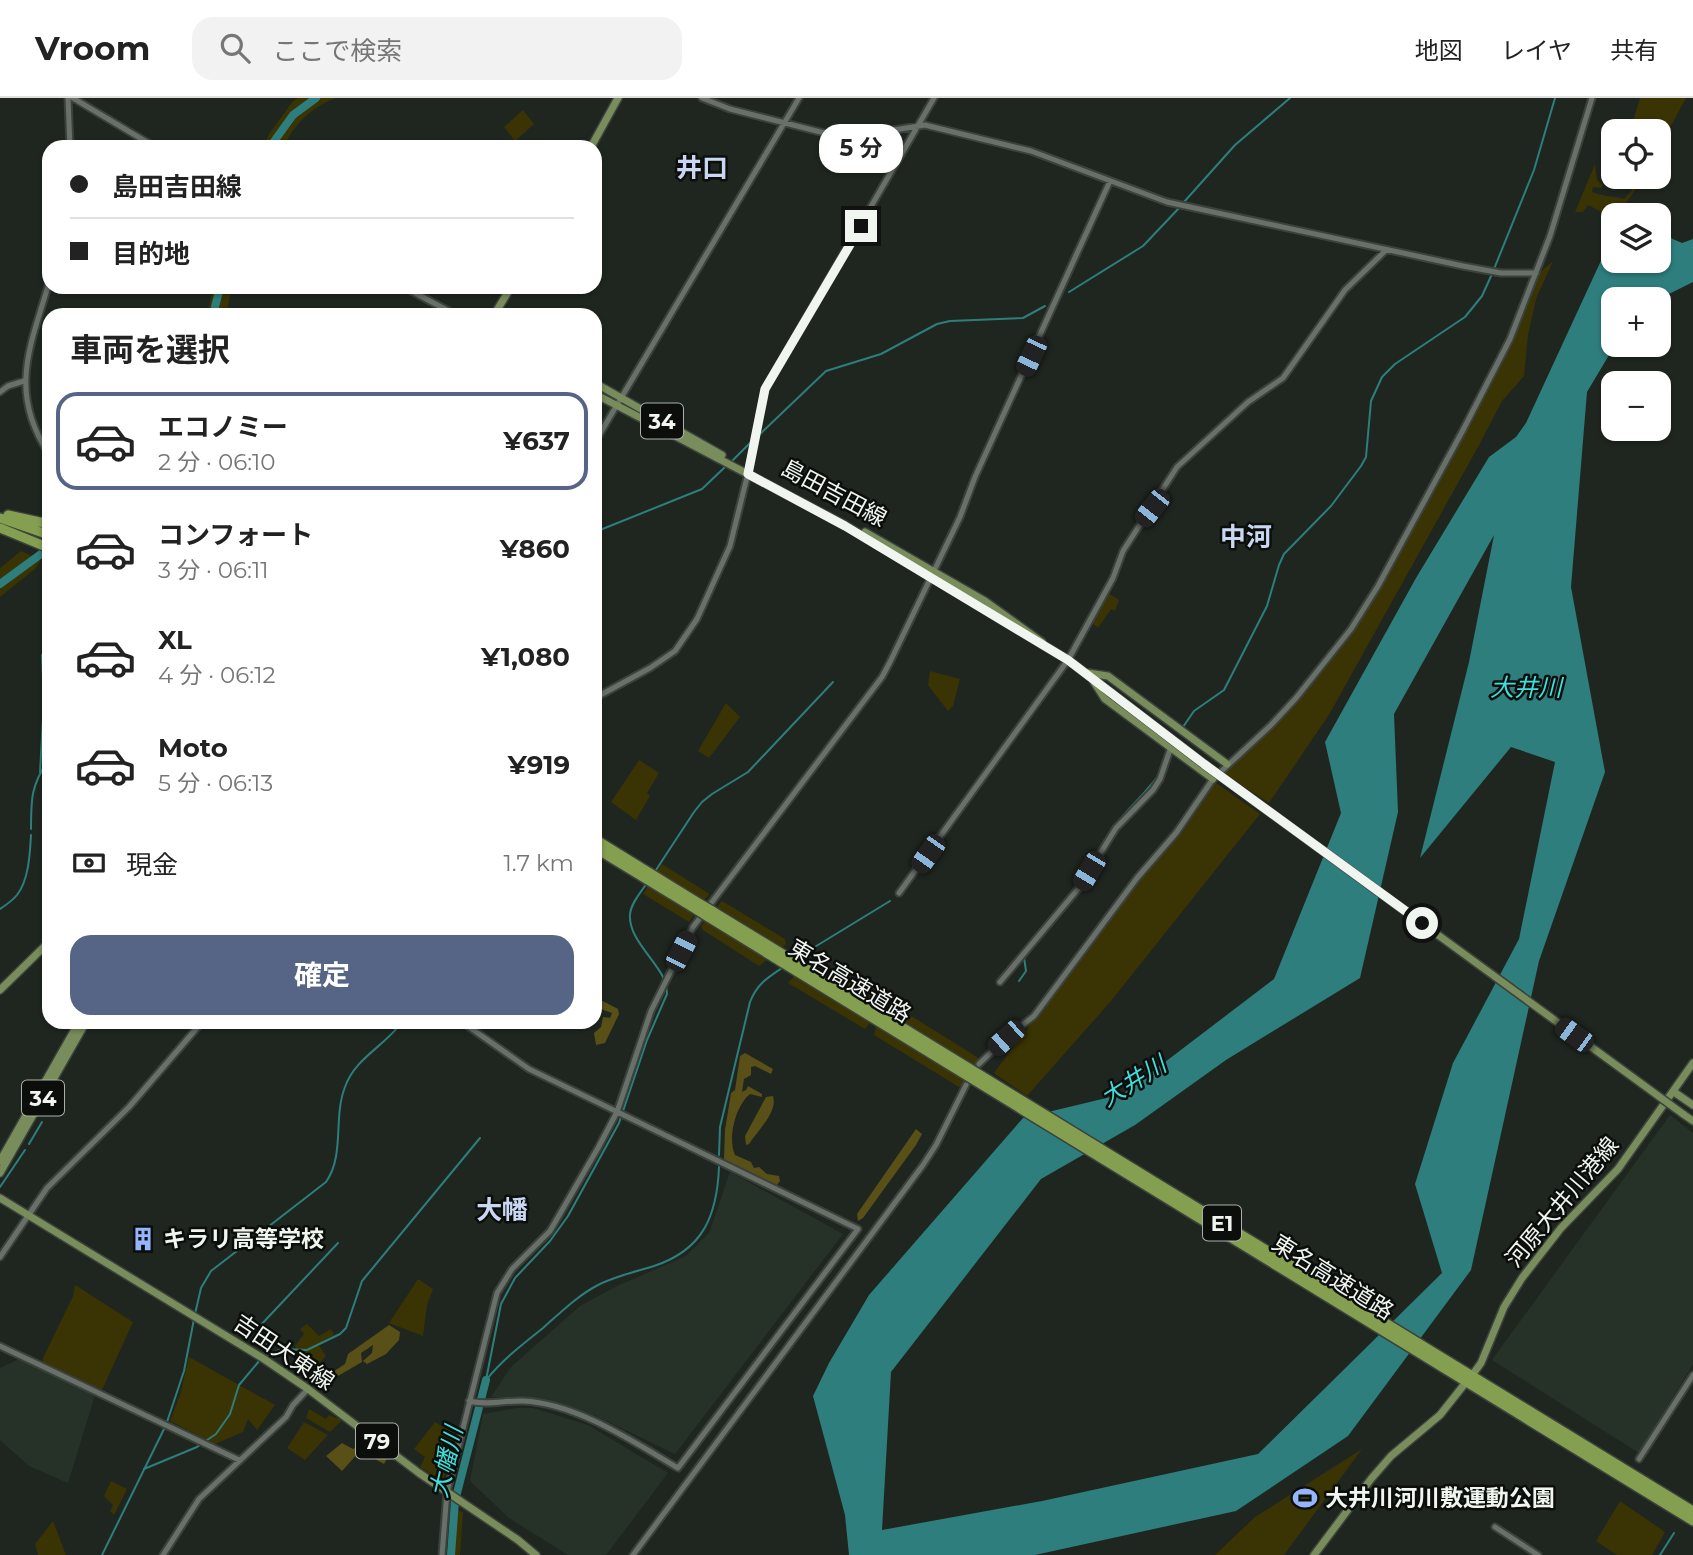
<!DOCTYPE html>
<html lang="ja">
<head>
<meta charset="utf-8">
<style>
	body { margin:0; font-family:Montserrat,"Noto Sans JP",sans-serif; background:#f2f2f2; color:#222; height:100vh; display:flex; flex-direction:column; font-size:26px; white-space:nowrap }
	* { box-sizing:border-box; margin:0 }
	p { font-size:23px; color:#767676 }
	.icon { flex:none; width:38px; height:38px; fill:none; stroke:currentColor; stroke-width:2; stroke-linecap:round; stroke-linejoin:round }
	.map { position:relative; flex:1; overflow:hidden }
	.panel { position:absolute; left:42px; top:210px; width:560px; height:721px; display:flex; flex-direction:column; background:#fff; border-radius:21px; box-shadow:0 2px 5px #0004 }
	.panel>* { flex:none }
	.hud { position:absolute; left:42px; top:42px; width:560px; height:154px; border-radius:21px; box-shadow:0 2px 5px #0004; display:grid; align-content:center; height:154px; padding:0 28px; background:#fff }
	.controls { position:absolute; left:1601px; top:21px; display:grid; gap:14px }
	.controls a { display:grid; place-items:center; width:70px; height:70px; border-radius:14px; background:#fff; box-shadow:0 2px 5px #0004; font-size:35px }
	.end { position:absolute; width:32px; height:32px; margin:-16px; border:9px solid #f0f5f0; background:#111; box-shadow:0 0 0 4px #111 }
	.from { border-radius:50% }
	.bubble { position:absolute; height:49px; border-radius:21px; background:#fff; box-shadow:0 2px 5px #0004; font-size:23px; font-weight:700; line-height:49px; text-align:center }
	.car { position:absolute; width:21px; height:42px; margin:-21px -10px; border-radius:9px; box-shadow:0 0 5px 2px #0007; background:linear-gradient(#222 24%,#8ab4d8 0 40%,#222 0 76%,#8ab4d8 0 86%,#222 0) }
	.hud b { display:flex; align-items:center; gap:24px; height:66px; font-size:26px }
	.hud b+b { border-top:2px solid #e0e0e0 }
	.hud i { width:18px; height:18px; background:#222 }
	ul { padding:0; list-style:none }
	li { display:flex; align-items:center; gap:21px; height:98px; margin:0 14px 10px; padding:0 14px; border:4px solid transparent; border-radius:21px }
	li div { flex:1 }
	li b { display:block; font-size:26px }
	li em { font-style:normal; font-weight:700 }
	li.active { border-color:#566585 }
	li>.icon { width:63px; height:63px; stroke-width:1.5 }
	h2 { padding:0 28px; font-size:32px; line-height:84px }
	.pay { display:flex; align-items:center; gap:18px; height:77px; padding:0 28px; font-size:26px }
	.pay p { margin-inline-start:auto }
	.cta { display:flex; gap:14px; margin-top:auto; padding:14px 28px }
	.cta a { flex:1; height:80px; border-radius:21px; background:#566585; color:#fff; font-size:28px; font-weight:700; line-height:80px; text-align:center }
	header { display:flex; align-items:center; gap:42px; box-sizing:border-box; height:98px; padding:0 35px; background:#fff; border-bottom:2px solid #e0e0e0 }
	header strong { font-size:33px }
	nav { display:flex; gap:38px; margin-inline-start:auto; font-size:24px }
	.search { width:490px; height:63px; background:#f2f2f2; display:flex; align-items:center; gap:18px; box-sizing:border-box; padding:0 24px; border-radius:21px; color:#767676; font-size:26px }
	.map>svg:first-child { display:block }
	.built { fill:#263228 }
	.green { fill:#3a3303 }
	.forest { fill:#595017 }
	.water { fill:#2d7e7d; fill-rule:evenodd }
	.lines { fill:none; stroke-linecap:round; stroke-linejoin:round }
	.stream { stroke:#2d7e7d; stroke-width:2 }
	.river { stroke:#2d7e7d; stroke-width:8 }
	.minor-casing { stroke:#3b423c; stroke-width:9 }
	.major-casing { stroke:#3b423c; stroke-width:10 }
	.highway-casing { stroke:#3b423c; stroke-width:12 }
	.minor { stroke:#687069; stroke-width:5 }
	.major { stroke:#798c5b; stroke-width:7 }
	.highway { stroke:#859f51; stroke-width:9 }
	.major-bridge-casing { stroke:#3b423c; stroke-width:10; stroke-linecap:butt }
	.highway-bridge-casing { stroke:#3b423c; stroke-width:12; stroke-linecap:butt }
	.major-bridge { stroke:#798c5b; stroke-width:7 }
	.highway-bridge { stroke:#859f51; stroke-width:9 }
	.route { stroke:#f0f5f0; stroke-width:9 }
	.labels { text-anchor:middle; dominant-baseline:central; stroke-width:5; stroke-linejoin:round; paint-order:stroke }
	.shield { fill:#0b0e0b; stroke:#abb0ab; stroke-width:2 }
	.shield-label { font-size:21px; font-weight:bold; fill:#f0f5f0 }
	.street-label { font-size:23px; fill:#f0f5f0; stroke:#0b0e0b }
	.poi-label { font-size:23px; font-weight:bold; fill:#f0f5f0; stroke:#0b0e0b; text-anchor:start }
	.water-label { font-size:24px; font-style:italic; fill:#40dedd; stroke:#0b0e0b }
	.quarter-label { font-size:26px; font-weight:bold; fill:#cad7f2; stroke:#0b0e0b }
</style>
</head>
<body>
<header>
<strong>Vroom</strong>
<div class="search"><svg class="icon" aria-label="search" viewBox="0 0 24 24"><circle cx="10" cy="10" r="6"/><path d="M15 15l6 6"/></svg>ここで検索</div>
<nav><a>地図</a><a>レイヤ</a><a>共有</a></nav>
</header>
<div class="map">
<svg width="1693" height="1457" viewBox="0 0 1693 1457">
	<rect width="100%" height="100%" fill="#1f261f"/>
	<path class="built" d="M1670,1017L1693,1035V1266L1639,1355L1492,1262Z
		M730,1074L843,1136L675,1356L596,1318L534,1301L491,1299L511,1269L580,1208L617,1188L686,1158L709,1135Z
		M19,1261L95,1297L68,1385L29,1368L0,1342V1270Z
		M516,1310H533L588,1327L668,1375L606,1457H568L509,1420L470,1383L483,1316Z"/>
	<path class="green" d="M298,0H336C311,9 295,26 283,49H263L269,36L293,3Z
		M1640,0H1686L1659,50V33H1630Z
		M523,12L534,26L515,43L504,29Z
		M1595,66L1597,82L1603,87L1601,90L1593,89L1592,94C1600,98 1614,98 1624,101L1630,95L1638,81L1636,79H1644L1618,117H1614L1613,120L1588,107L1583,114H1575Z
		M1553,163L1536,201L1528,237L1524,278L1502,303L1478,349L1330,615L1269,705L1223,675L1304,593L1365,515L1463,336L1536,178Z
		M213,189H232L226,217H207Z
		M21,453L41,462L35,471L0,499V470Z
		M1108,495L1119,502L1115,513L1111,511L1098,530L1092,525Z
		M930,573L960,581L953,608L948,613L928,587Z
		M726,605L740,619L709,660L698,653Z
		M639,662L659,675L647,695L650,698L636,722L611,704Z
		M1215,684L1260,716L1111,903L1027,998L994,975L1125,799L1172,746Z
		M662,766L708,795L709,797L704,802L657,773Z
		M648,788L694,817L689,824L643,796Z
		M722,803L785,841L786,846L783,849L717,809Z
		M705,823L768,861L759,868L703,832L701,828Z
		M817,861L879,898L883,904L881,908L810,865Z
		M794,878L870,925L865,931L788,885Z
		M892,906L977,959L978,961L975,967L886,913Z
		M876,928L966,982L963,987L959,989L874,937Z
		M418,1181L433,1191L427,1207L423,1238L389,1225Z
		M75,1187L133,1224L102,1292L43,1264V1260L73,1198Z
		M307,1226L319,1238L331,1231L334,1237L318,1246L326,1258L313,1271L300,1258L295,1248L304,1236L300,1231Z
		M189,1259L275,1307L257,1332L248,1321L243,1334L215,1346L170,1323L180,1297Z
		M309,1311L326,1321L329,1317L342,1322L330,1334L306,1320Z
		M304,1324L328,1337L305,1362L287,1350Z
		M435,1324L454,1335L443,1384L420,1369L425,1359L414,1351Z
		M1362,1351L1284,1457H1215L1255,1419Z
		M111,1383L127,1391L114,1417L110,1413L113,1407L104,1398Z
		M1620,1403L1665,1434L1652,1457H1617L1596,1443Z
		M456,1411L463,1414L460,1457H451V1437Z
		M53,1423L66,1457H38L35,1446Z"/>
	<path class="forest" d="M595,899L618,911L619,916L605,945L596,947L594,935L601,929L603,919L610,920L612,915L595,909Z
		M745,955L773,971L771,976L755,968L751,969V977L744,981L742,994L746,992L748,988L762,996V999L750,996C736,1007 727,1040 735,1057L751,1064L754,1070L759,1069L767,1076L779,1078L780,1083L777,1087L729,1066L724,1061L725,1032L731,995L735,992L740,958Z
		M773,998C778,1014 758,1032 749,1046L746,1047L745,1038L766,999Z
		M916,1031L922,1036L916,1047L863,1120L858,1123L857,1116Z
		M389,1227L400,1234L399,1242L386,1256L367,1266L363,1263L372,1255L373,1247L361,1255L362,1264L319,1289L314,1286L345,1266L348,1256Z
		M369,1342L389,1357L384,1366L360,1353L342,1373L326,1358L342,1345L353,1351Z"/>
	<path class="water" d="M1659,135L1682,145L1693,141V184L1659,201H1614L1615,247L1587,294L1571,489L1605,674L1539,863L1471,1172L1348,1338L1236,1413L1035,1457H849L845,1417L813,1298L829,1265L869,1197L1023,1020L1123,996L1274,881L1341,715L1325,644L1416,480L1489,359L1516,339L1526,325L1611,141L1613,140L1614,163H1659ZM1494,437L1469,564L1420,760L1511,649L1555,664L1519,841L1453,965L1415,1086L1442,1175L1258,1356L1042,1403L882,1432L891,1274L1041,1081L1135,1027L1226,962L1360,880L1398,714L1394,616Z"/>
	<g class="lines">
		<path class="stream" d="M1184,104L1235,47L1290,0
			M1494,171L1534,72L1555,0
			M1069,194L1143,148L1180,109
			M757,339L826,273L881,256L937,226L950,223L1023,220L1045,208
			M732,363L753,342
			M595,434L702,391L725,369
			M1180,628L1183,629L1194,613L1224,592L1267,508L1279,467L1284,456L1331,408L1361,368L1366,359L1371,303L1382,279L1395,266L1465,219L1482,198L1492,176
			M42,653L49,643
			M40,674L44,603L42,557
			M1116,727C1129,708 1147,695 1160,675
			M31,731C31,701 31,687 49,661
			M654,775L694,714L702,704L712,696L748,674L833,584
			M647,785C641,794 631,805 630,816C628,840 655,861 664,881
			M1074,791L1111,734
			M0,811C6,807 13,802 17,797C29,782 30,754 31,737
			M795,861L890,803
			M1019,883L1026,873L1024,859
			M29,1046L42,1024
			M719,1057L720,1029L750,904C757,886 767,880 782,870
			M0,1089L25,1052
			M195,1216L201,1190L211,1173L326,1084C345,1057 333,1019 345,989C355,960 385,948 402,924
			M262,1256L269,1253L258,1230L338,1145
			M265,1258L282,1251L307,1252L340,1236L346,1230L362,1183L480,1040
			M487,1281C503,1261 523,1246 543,1230C560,1215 577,1198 598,1187C615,1178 635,1174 654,1168C703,1152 717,1118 719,1069
			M486,1282L501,1206L515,1180L550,1143L568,1118L619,1025L647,942L667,896L666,886
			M167,1324L184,1273L194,1221
			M144,1371L197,1349L216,1336L230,1316L239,1287L260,1262
			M102,1457L165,1329
			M1660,1457L1674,1435"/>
		<path class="river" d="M270,49L293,17L316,0
			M213,217L220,189
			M0,486L41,456L49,445
			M451,1457L455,1403L486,1282"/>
		<g class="minor-casing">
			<path id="minor" d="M68,0L70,49
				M73,0L155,49
				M702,0L730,11L844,40L925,27L1031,53L1167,104L1463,168L1501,175H1536
				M49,185C30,249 8,294 49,356
				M404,189L456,217
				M0,294L8,288L24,283
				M595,344L799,0
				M595,600L650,570L675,553L697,521L730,448L749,371L765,291L934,0
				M899,795L1068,562L1113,480L1123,453L1177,369L1248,304L1283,280L1345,192L1386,152
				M1000,884L1078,791L1116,730L1153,692L1160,681L1171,649
				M462,924L529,971L858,1131L678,1370C634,1344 576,1305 523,1303C504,1302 488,1308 469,1303
				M979,966L1006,940L1034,918L1137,780L1176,735L1213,681L1271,627L1296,600L1351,531L1378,488L1462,334L1510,241L1550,138L1592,0
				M0,1159L47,1090L129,1009L202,924
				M0,1248L239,1362
				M1639,1361L1693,1277
				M1495,1429L1538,1457
				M163,1457L199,1401L286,1319L293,1307L308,1291
				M442,1457L447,1394L497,1195L512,1171L550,1133L598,1050L617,1014L651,913L693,829L882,579L890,564L960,419L975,379L1110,83
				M633,1457L923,1067L936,1047L966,987"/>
		</g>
		<g class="major-casing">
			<path id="major" d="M591,49L618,0
				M494,217L511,189
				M595,285L722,357
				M595,296L845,427L1068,562L1105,590
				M865,434L985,503L1042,544
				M1088,575L1108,578L1227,666
				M1094,584L1105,601L1213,681
				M0,892L49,844
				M1674,994L1693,1007
				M1683,1016L1693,1023
				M0,1063L79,924
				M0,1075L86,924
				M0,1100L264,1261L308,1291L419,1375L518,1442L536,1457
				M1473,1276L1481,1265L1504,1209L1522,1180L1561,1130L1618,1071L1693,965
				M1314,1457L1371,1381L1391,1358L1440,1317L1463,1288"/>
		</g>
		<g class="highway-casing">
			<path id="highway" d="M8,417L49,426
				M0,420L49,437
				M0,430L49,450
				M595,741L702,807
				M595,750L697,812
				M714,814L1693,1413
				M708,819L1693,1423"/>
		</g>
		<use href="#minor" class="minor"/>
		<use href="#major" class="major"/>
		<use href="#highway" class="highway"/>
		<g class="major-bridge-casing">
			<path id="major-bridge" d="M1105,590L1204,666L1683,1016"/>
		</g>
		<g class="highway-bridge-casing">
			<path id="highway-bridge" d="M702,807L714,814
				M697,812L708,819"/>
		</g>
		<use href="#major-bridge" class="major-bridge"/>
		<use href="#highway-bridge" class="highway-bridge"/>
	</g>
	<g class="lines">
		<path class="route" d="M861,128L765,291L748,376L845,428L1068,562L1204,666L1422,825"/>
	</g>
	<defs>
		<g id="building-bare" transform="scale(1.89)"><path d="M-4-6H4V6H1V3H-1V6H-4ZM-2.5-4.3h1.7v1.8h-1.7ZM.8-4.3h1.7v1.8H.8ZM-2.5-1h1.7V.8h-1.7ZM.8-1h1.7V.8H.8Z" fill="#95b6fd" stroke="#0b0e0b" stroke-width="2.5" paint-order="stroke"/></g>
		<g id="stadium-bare" transform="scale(1.89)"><path d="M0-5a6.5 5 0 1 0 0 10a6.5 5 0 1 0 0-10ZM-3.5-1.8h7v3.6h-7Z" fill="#95b6fd" stroke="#0b0e0b" stroke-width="2.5" paint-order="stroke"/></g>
	</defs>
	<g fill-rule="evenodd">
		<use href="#building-bare" x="143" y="1141"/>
		<use href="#stadium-bare" x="1305" y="1400"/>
	</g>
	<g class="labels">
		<g class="shield">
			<rect x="641" y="305.5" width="42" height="35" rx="5"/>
			<rect x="22" y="982.5" width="42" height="35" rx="5"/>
			<rect x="1203" y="1107.5" width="38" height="35" rx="5"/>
			<rect x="356" y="1325.5" width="42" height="35" rx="5"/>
		</g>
		<g class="shield-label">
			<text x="662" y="323">34</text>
			<text x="43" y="1000">34</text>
			<text x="1222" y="1125">E1</text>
			<text x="377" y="1343">79</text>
		</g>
		<g class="street-label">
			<text transform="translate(834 395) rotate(28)">島田吉田線</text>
			<text transform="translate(850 883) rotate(31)">東名高速道路</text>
			<text transform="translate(1562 1104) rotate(-50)">河原大井川港線</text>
			<text transform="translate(1333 1179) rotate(32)">東名高速道路</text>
			<text transform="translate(284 1254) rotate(34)">吉田大東線</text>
		</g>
		<g class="poi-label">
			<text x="163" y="1141">キラリ高等学校</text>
			<text x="1325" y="1400">大井川河川敷運動公園</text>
		</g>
		<g class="water-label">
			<text x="1526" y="589">大井川</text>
			<text transform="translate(1133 983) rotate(-32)">大井川</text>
			<text transform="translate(446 1364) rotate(-77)">大幡川</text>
		</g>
		<g class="quarter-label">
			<text x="702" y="70">井口</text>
			<text x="1246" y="439">中河</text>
			<text x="502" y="1112">大幡</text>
		</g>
	</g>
</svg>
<div class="controls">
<a><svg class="icon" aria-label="locate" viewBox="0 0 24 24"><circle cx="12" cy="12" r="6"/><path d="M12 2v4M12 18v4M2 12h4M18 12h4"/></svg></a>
<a><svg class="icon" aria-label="layers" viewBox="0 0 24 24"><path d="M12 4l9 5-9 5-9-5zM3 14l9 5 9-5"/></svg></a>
<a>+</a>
<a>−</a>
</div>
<i class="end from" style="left:1422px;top:825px"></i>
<i class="end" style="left:861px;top:128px"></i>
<div class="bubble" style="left:819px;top:26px;width:84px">5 分</div>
<i class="car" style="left:1031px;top:258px;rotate:205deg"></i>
<i class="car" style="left:1152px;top:410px;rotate:218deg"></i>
<i class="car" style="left:928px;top:756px;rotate:215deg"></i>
<i class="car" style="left:1089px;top:773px;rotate:211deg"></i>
<i class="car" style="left:681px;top:853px;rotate:27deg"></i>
<i class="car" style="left:1574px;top:937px;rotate:306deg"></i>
<i class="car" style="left:1006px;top:940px;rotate:228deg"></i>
<div class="hud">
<b><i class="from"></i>島田吉田線</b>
<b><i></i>目的地</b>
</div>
<section class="panel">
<h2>車両を選択</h2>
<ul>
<li class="active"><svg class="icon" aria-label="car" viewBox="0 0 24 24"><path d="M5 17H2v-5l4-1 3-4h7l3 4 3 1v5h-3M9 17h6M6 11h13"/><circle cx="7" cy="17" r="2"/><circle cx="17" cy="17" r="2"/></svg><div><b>エコノミー</b><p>2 分 · 06:10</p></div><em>¥637</em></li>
<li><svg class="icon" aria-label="car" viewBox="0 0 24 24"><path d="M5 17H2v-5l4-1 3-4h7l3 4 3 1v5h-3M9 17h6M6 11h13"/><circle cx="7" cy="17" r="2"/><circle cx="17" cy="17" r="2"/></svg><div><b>コンフォート</b><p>3 分 · 06:11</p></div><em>¥860</em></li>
<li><svg class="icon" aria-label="car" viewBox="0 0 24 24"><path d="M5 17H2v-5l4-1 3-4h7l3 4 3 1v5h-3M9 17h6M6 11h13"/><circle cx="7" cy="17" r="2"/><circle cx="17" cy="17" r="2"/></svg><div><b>XL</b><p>4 分 · 06:12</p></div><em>¥1,080</em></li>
<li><svg class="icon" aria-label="car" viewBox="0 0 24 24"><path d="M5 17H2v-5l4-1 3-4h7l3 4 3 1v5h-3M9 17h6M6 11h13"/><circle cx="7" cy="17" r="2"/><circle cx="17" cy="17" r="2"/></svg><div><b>Moto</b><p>5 分 · 06:13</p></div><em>¥919</em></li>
</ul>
<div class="pay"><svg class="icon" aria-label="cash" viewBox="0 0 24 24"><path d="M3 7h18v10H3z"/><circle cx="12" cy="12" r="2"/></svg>現金<p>1.7 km</p></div>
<div class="cta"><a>確定</a></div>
</section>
</div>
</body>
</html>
